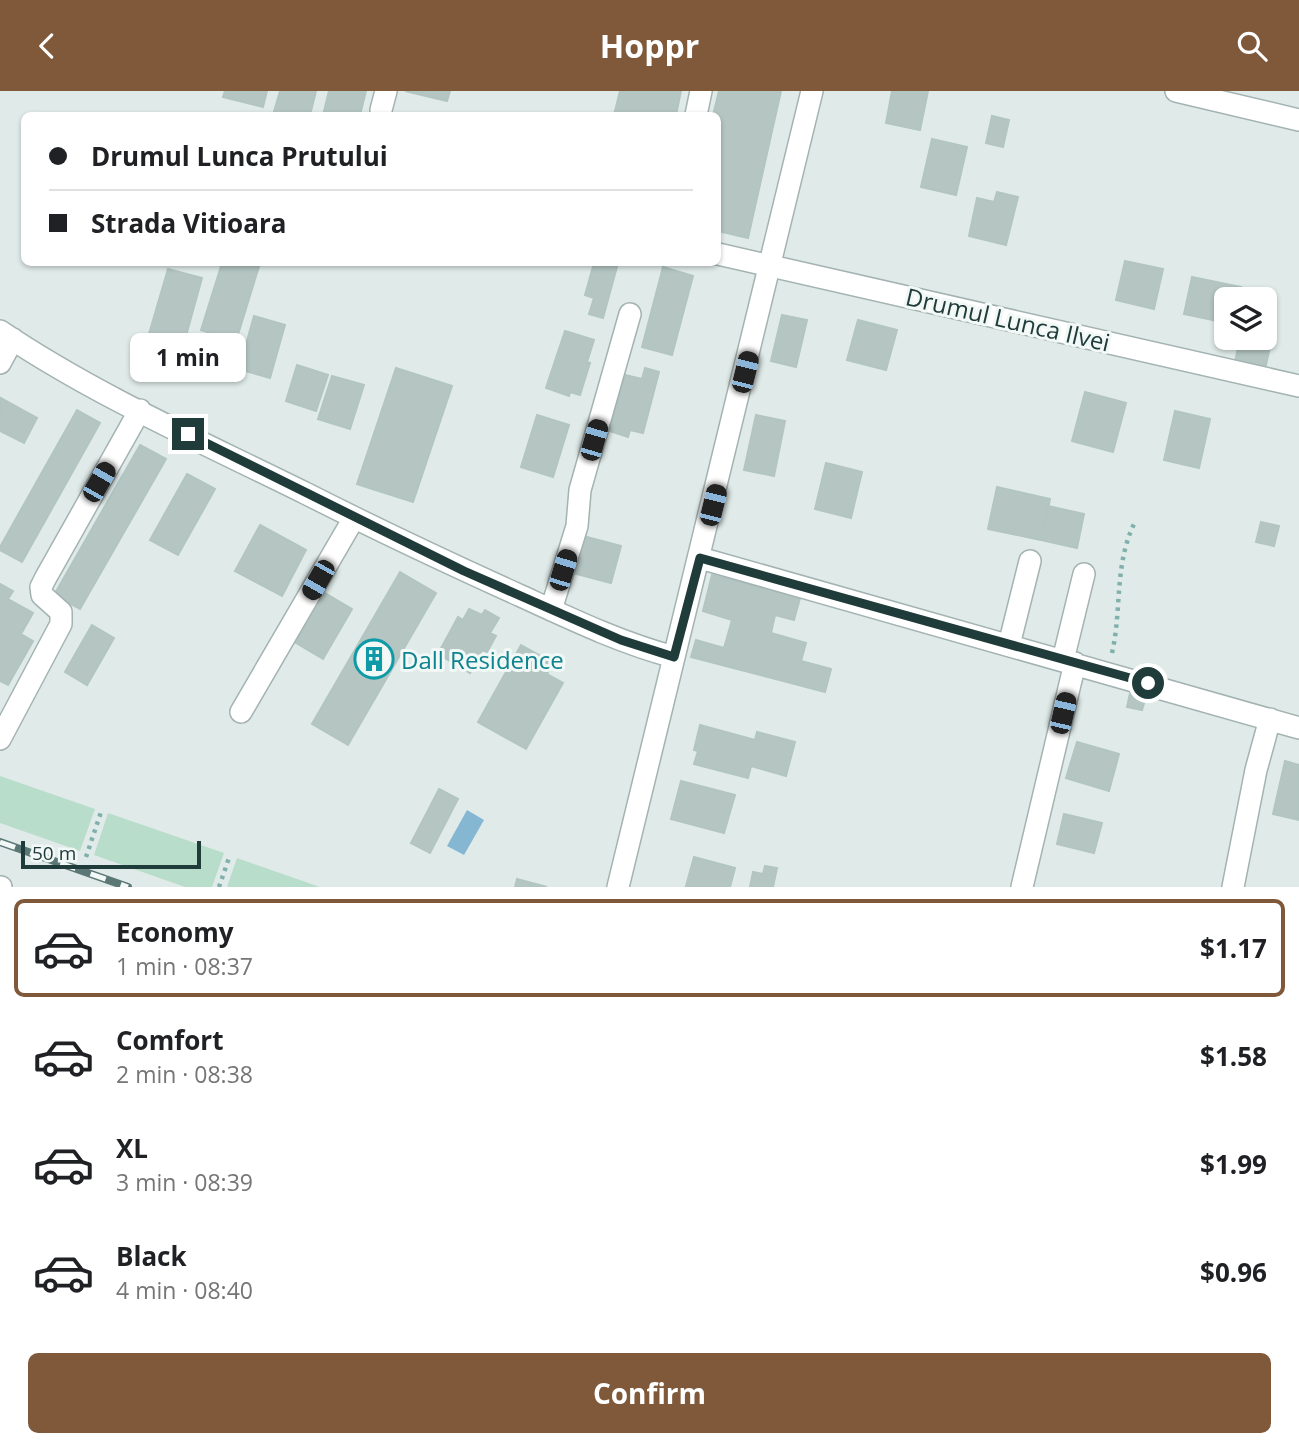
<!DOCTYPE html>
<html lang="en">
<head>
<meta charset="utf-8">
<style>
	body { margin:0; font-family:"Open Sans",sans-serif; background:#f6f6f6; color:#202124; height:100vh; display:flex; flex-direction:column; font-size:26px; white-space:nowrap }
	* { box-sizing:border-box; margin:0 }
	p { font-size:23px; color:#757577 }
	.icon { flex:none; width:38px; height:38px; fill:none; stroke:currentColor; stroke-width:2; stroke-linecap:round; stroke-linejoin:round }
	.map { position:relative; height:796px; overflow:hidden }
	.sheet { display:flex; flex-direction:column; background:#fff; flex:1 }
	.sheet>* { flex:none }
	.guide { position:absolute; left:21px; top:21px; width:700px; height:154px; border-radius:10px; box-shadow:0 2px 5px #0004; display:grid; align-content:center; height:154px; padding:0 28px; background:#fff }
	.buttons { position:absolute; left:1214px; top:196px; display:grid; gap:14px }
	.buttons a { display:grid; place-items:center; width:63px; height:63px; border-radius:10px; background:#fff; box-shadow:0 2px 5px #0004; font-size:35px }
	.scale { position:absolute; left:21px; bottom:18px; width:180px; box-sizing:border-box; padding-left:7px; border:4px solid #203c3a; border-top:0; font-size:19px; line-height:24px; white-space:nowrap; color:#203c3a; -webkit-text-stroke:5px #f1f8f6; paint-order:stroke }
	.end { position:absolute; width:32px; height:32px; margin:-16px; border:9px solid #203c3a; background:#fff; box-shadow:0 0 0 4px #fff }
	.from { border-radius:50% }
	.bubble { position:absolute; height:49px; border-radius:10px; background:#fff; box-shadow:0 2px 5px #0004; font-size:23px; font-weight:700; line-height:49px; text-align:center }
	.car { position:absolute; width:21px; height:42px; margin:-21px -10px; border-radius:9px; box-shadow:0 0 5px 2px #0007; background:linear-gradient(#222 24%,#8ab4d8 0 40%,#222 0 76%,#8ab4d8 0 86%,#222 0) }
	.guide b { display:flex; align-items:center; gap:24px; height:66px; font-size:26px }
	.guide b+b { border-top:2px solid #e0e0e0 }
	.guide i { width:18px; height:18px; background:#202124 }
	ul { padding:12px 0 0; list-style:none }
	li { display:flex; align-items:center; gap:21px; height:98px; margin:0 14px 10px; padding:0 14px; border:4px solid transparent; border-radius:10px }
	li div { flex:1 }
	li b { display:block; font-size:26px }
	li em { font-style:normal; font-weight:700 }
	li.active { border-color:#80583a }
	li>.icon { width:63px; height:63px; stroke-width:1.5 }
	.action { display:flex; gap:14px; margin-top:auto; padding:14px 28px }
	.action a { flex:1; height:80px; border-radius:10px; background:#80583a; color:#fff; font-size:28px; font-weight:700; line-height:80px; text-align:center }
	header { display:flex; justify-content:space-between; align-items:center; height:91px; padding:0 28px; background:#80583a; color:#fff; font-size:32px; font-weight:700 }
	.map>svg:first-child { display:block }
	.green { fill:#b8ddca }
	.water { fill:#86b7d2 }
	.building { fill:#b5c6c2; stroke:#b2c5c1; stroke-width:2 }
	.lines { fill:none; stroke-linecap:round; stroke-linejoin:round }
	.minor-casing { stroke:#a3b3b1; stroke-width:24 }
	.path { stroke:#80b0ab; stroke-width:4.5; stroke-dasharray:3.5 5; stroke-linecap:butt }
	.minor { stroke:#fff; stroke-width:21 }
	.rail-casing { stroke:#5b7876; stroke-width:8 }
	.rail { stroke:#f1f8f6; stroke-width:5; stroke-dasharray:16; stroke-linecap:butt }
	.route { stroke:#203c3a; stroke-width:9 }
	.labels { text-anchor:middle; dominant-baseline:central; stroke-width:6; stroke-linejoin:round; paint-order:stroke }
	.street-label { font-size:24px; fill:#203c3a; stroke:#f1f8f6 }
	.culture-label { font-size:24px; fill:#0d838f; stroke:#f1f8f6; text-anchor:start }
</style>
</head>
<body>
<header><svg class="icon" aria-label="back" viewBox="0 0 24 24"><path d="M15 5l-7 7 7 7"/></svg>Hoppr<svg class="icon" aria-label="search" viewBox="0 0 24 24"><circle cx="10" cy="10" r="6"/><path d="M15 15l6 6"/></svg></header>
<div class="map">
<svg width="1299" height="796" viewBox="0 0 1299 796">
	<rect width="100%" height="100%" fill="#e0ebe9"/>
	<path class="green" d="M0,685L95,718L80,760L0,732Z
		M108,722L224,762L212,796H185L94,764Z
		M237,767L320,796H227Z"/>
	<path class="water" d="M467,719L484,729L464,764L447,755Z"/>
	<path class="building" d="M225,0H267L263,16L223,6Z
		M280,0H316L310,24H273Z
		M329,0H366L360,24H323Z
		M405,0H450L447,10Z
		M620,0H681L676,24H614Z
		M719,0H781L748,147L718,140V24H713Z
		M892,0H928L920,39L886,32Z
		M992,25L1009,29L1003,56L986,52Z
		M932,48L967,56L956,104L921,96Z
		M997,101L1018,106L1006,154L969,145L977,107L994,111Z
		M1125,170L1163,178L1154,218L1116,209Z
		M222,172H260L236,250L201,239Z
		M594,172H618L603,227L589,223L594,207L585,204Z
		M663,176L693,185L672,264L642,256Z
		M168,178L202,187L181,263L146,253Z
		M1192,186L1241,196L1239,208H1227V232L1184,223Z
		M782,224L807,229L796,276L771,270Z
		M254,225L285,234L270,287L239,278Z
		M858,229L897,239L886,279L847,269Z
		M565,240L594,249L587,271L590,272L580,304L570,301L569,305L546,297Z
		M1240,247L1271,252L1265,278L1235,271Z
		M297,274L328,284L316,320L286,310Z
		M396,277L452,295L413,411L357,393Z
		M645,277L659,281L643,342L630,339L628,346L610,340L625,284L642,288Z
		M332,285L364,294L350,338L318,328Z
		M1085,301L1126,312L1113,361L1072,350Z
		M1,307L37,327L24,352L0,340Z
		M77,319L100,332L22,471L0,459V456Z
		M1175,320L1210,328L1199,377L1164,369Z
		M537,324L569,334L553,386L521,376Z
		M756,324L785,330L774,385L744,379Z
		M140,354L166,368L80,518L54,504Z
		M826,372L862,381L851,427L815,418Z
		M187,383L215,398L178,464L150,449Z
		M997,396L1050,408L1041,449L988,438Z
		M1048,415L1084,423L1077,457L1041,449Z
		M1261,431L1279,435L1274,455L1256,451Z
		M260,434L306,459L282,505L235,480Z
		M583,445L621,455L611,492L573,482Z
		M400,481L436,502L348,654L312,633Z
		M712,484L800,507L794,529L775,524L771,542L806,552L801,570L831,578L825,601L691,566L696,549L724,557L732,529L703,520Z
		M0,493L13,500L8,508L33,522L21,543L33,550L8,594L0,590Z
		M325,502L352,518L323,568L296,552Z
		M469,518L482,524L485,519L499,527L490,542L496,545L487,561L482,559L470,582L438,563L458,526L463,529Z
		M92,534L114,547L87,594L65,581Z
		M521,554L553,572L547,583L563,592L526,658L478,631Z
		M1131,598L1147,602L1142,619L1127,616Z
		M700,634L755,649L757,641L795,651L786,685L751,675L748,687L694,673L698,660L694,659Z
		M1077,651L1119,663L1109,700L1066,687Z
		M1285,670L1299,674V729L1273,723Z
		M681,690L735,704L724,742L671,728Z
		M439,698L458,708L430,762L411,752Z
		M1064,723L1102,732L1094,762L1057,753Z
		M694,766L735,777L730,796L686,795Z
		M765,775L777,777L773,796H750L753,781L763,783Z
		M517,788L547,796H515Z"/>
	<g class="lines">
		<g class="minor-casing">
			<path id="minor" d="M1176,0L1299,29
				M381,19L386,0
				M696,24L701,0
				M718,163L1299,295
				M0,240C95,304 202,351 305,402C376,438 448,472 521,505C571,528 621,552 674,566
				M0,272L13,248
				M700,467L1299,637
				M551,519L577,435L580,399L630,223
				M1009,554L1030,470
				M1063,569L1084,483
				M241,621L354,427
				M0,648L61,533V521L42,504L41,496L45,488L140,319
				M0,796H1
				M618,796L812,0
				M1022,796L1075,572
				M1233,796L1256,679L1270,628"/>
		</g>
		<path class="path" d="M1112,562C1122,519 1114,475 1134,433
			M86,766L101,721
			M219,796L230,764"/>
		<use href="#minor" class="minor"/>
		<g class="rail-casing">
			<path id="rail" d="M0,751L128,796"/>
		</g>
		<use href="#rail" class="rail"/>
	</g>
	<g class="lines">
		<path class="route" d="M188,343L464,480L621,549L674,566L700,467L1148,592"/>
	</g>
	<defs>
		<g id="building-ring" transform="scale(2.0125)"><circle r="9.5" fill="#f1f8f6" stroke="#0f9aa8" stroke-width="1.5"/><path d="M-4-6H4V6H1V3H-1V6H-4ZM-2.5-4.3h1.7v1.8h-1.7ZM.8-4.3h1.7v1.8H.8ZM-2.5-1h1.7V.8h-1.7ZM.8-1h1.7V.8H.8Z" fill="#0f9aa8"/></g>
	</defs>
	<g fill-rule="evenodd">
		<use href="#building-ring" x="374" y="568"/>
	</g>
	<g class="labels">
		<g class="street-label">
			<text transform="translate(1008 228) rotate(13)">Drumul Lunca Ilvei</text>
		</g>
		<g class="culture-label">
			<text x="401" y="568">Dall Residence</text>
		</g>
	</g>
</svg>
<div class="buttons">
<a><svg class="icon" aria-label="layers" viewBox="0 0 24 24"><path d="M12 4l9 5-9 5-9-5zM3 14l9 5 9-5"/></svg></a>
</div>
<div class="scale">50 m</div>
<i class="end from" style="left:1148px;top:592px"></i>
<i class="end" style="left:188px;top:343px"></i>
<div class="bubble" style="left:130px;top:242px;width:116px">1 min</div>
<i class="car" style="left:745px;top:281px;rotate:14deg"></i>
<i class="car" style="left:594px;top:349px;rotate:16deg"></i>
<i class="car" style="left:99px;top:391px;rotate:30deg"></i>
<i class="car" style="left:713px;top:414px;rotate:14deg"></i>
<i class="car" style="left:563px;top:479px;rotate:17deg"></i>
<i class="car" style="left:318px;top:489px;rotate:210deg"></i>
<i class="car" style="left:1063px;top:622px;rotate:13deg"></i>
<div class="guide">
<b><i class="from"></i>Drumul Lunca Prutului</b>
<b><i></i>Strada Vitioara</b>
</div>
</div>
<section class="sheet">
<ul>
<li class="active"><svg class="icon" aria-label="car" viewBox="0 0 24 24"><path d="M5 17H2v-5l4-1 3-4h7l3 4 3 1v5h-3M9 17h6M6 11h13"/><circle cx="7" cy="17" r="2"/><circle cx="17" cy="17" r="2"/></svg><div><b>Economy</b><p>1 min · 08:37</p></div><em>$1.17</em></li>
<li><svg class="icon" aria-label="car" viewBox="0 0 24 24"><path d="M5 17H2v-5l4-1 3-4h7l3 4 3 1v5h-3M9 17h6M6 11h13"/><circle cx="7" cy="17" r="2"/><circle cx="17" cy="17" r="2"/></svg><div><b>Comfort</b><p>2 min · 08:38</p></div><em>$1.58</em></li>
<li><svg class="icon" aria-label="car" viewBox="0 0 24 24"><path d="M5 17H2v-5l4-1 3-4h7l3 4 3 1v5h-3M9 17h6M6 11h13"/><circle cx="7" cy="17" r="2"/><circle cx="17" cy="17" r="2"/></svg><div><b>XL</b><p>3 min · 08:39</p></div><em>$1.99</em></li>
<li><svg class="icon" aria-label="car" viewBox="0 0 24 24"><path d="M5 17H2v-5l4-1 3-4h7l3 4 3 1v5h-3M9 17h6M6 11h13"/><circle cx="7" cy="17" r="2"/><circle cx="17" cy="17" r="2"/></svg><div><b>Black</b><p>4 min · 08:40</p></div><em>$0.96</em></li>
</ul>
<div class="action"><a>Confirm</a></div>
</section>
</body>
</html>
